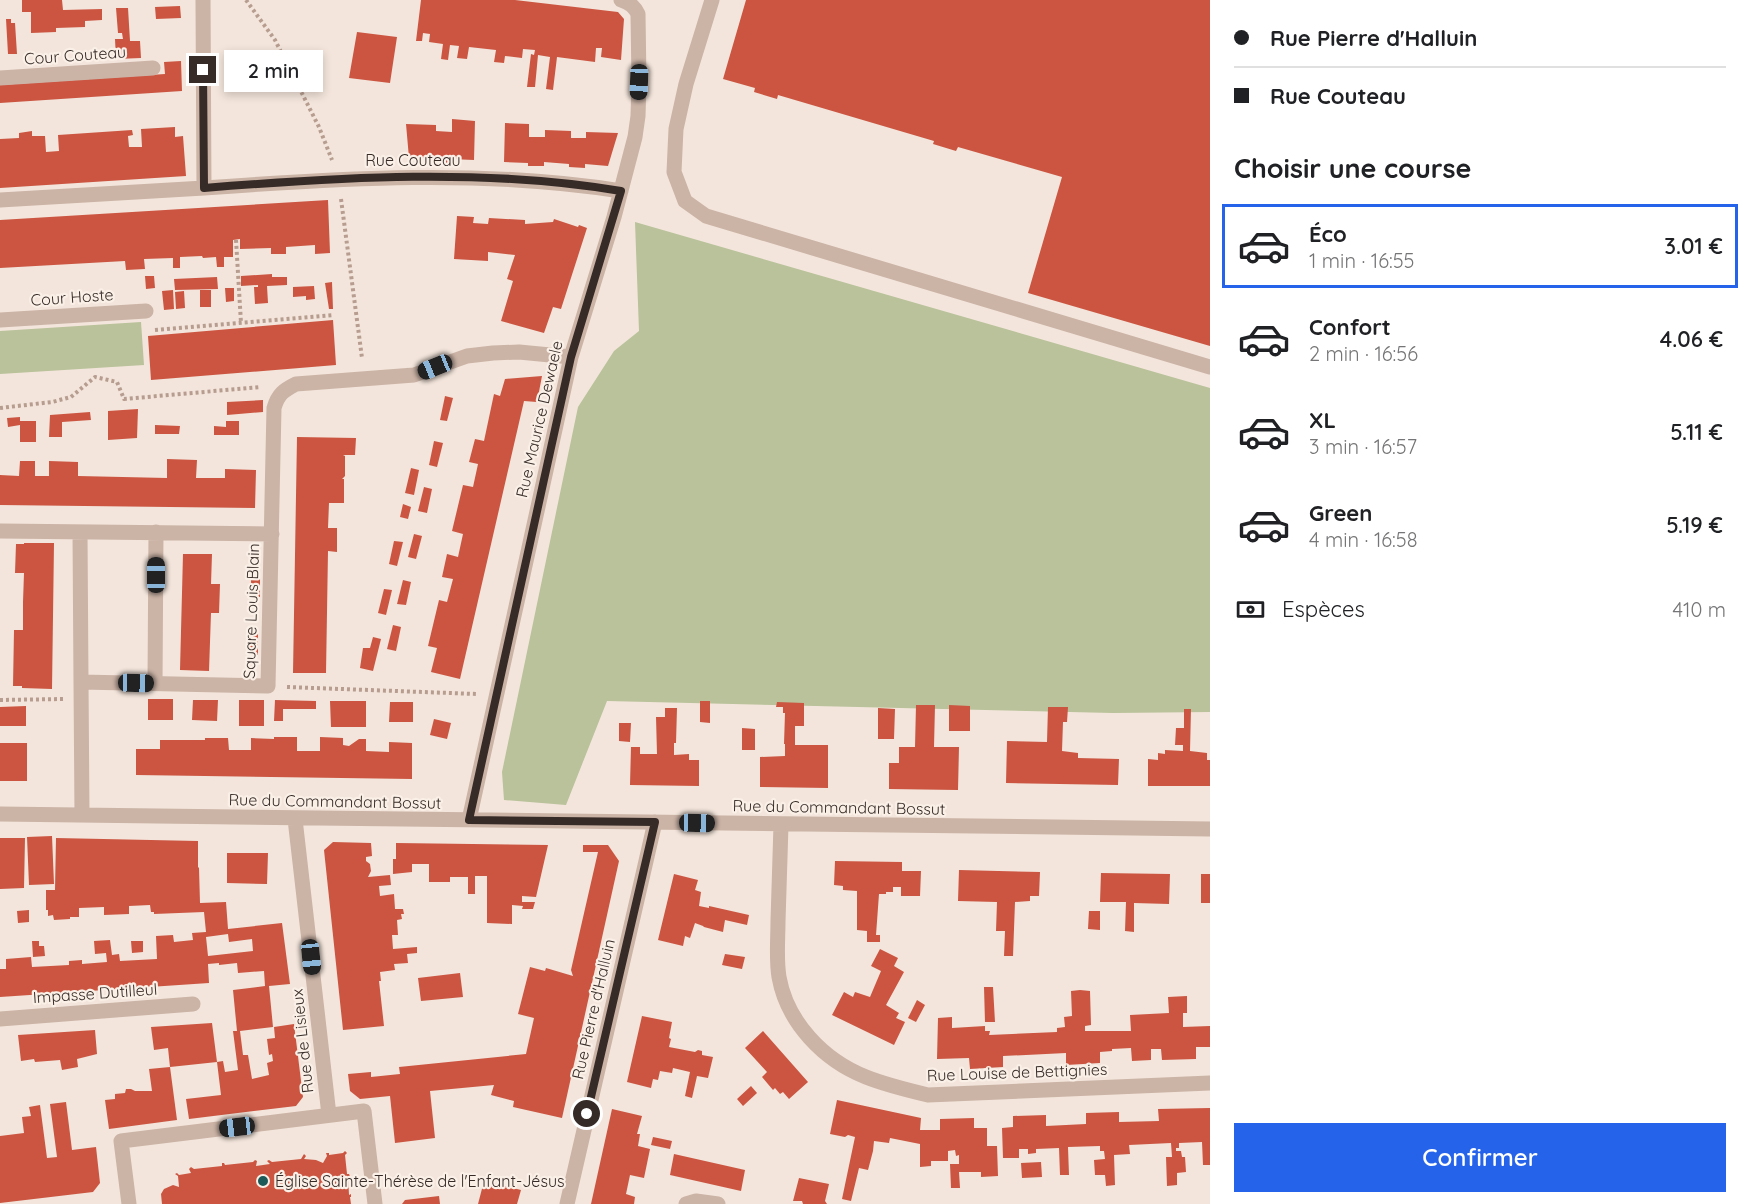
<!DOCTYPE html>
<html lang="fr">
<head>
<meta charset="utf-8">
<style>
	body { margin:0; font-family:Quicksand,sans-serif; background:#f2f2f2; color:#202124; height:100vh; display:flex; flex-direction:column; font-size:22px; white-space:nowrap }
	* { box-sizing:border-box; margin:0 }
	p { font-size:20px; color:#757577 }
	.icon { flex:none; width:33px; height:33px; fill:none; stroke:currentColor; stroke-width:2; stroke-linecap:round; stroke-linejoin:round }
	.map { position:relative; flex:1; overflow:hidden }
	.side { display:flex; flex-direction:column; background:#fff; width:540px }
	.side>* { flex:none }
	.banner { display:grid; align-content:center; height:132px; padding:0 24px; background:#fff }
	.end { position:absolute; width:27px; height:27px; margin:-14px; border:8px solid #372b27; background:#fff; box-shadow:0 0 0 3px #fff }
	.from { border-radius:50% }
	.bubble { position:absolute; height:42px; border-radius:0px; background:#fff; box-shadow:0 3px 9px #0003; font-size:20px; font-weight:600; line-height:42px; text-align:center }
	.car { position:absolute; width:18px; height:36px; margin:-18px -9px; border-radius:8px; box-shadow:0 0 4px 2px #0007; background:linear-gradient(#222 24%,#8ab4d8 0 40%,#222 0 76%,#8ab4d8 0 86%,#222 0) }
	.banner b { display:flex; align-items:center; gap:21px; height:57px; font-size:22px }
	.banner b+b { border-top:2px solid #e0e0e0 }
	.banner i { width:15px; height:15px; background:#202124 }
	ul { padding:0; list-style:none }
	li { display:flex; align-items:center; gap:18px; height:84px; margin:0 12px 9px; padding:0 12px; border:3px solid transparent; border-radius:0px }
	li div { flex:1 }
	li b { display:block; font-size:22px }
	li em { font-style:normal; font-weight:600 }
	li.current { border-color:#2563eb }
	li>.icon { width:54px; height:54px; stroke-width:1.5 }
	h2 { padding:0 24px; font-size:27px; line-height:72px }
	.pay { display:flex; align-items:center; gap:15px; height:66px; padding:0 24px; font-size:22px }
	.pay p { margin-inline-start:auto }
	.cta { display:flex; gap:12px; margin-top:auto; padding:12px 24px }
	.cta a { flex:1; height:69px; border-radius:0px; background:#2563eb; color:#fff; font-size:24px; font-weight:600; line-height:69px; text-align:center }
	main { display:flex; flex:1; min-height:0 }
	.map>svg:first-child { display:block }
	.green { fill:#b9c29a }
	.building { fill:#cb5541; fill-rule:evenodd }
	.lines { fill:none; stroke-linecap:round; stroke-linejoin:round }
	.path { stroke:#b79d90; stroke-width:4; stroke-dasharray:3 3; stroke-linecap:butt }
	.minor { stroke:#cbb3a6; stroke-width:15 }
	.route { stroke:#372b27; stroke-width:8 }
	.poi-dot { fill:#1b5a58; stroke:#faf0e7; stroke-width:2 }
	.labels { text-anchor:middle; dominant-baseline:central; stroke-width:4.5; stroke-linejoin:round; paint-order:stroke }
	.street-label { font-size:16px; fill:#372b27; stroke:#faf0e7 }
	.poi-label { font-size:16px; fill:#372b27; stroke:#faf0e7; text-anchor:start }
</style>
</head>
<body>
<main>
<div class="map">
<svg width="1210" height="1204" viewBox="0 0 1210 1204">
	<rect width="100%" height="100%" fill="#f3e5db"/>
	<path class="green" d="M635,222L1210,388V712L1113,713L607,701L566,805L504,800L502,772L578,407L614,351L639,331Z
		M141,322L144,365L0,374V331Z"/>
	<path class="building" d="M22,0H62L63,10L102,9V20L85,21V27L56,28V32L31,33V24L39,23L31,24V12H22Z
		M421,0H515L618,12L624,19L621,60L601,57L602,48H596L595,62L557,57L553,90L546,89L550,57L538,55L535,87H527L531,54L534,55L535,50L523,49L522,58L505,56L504,63L494,62L496,50L469,47L467,59L457,58L459,46L450,45L448,60L441,59L443,44L429,42L430,34L423,33L422,41H416Z
		M746,0H1210V346L1028,293L1062,177L958,147L956,151L933,144L934,141L778,95L777,99L754,92L755,88L723,79Z
		M180,6L181,18L156,19L155,7Z
		M116,8H128L130,41H140L141,58L116,59L115,39H123L122,33H118Z
		M6,19H11V23H15L17,54H8Z
		M357,32L397,37L390,83L349,78Z
		M181,61L182,91L0,103V85L165,74L164,62Z
		M452,119L475,121L474,160L450,159V163L434,162V158H409L406,124L436,125V131L452,132Z
		M505,123L529,124V137H545V130L571,131V138H586V132L618,133L608,166L585,164V168L569,167V164L544,162V166H528V163L504,162Z
		M175,127V137L183,136L186,176L0,188V139L19,138V133L32,131V136H45L46,152L59,151L58,135L132,130L133,135L128,136L129,147H142L141,129Z
		M328,200L330,253L315,254V245L286,247V254H271V248L240,249V239L233,240V257H224V267H217L216,257L203,258L202,256L180,257V268H173V258L144,259L145,269L126,270L125,261L0,268V220Z
		M457,216L474,217L473,223L488,224L489,218L525,220V224L553,222L554,219L578,227L579,225L587,228L561,309L553,307L544,333L501,321L513,281L507,279L515,255L488,252V261L454,259Z
		M272,274V277H287V285L267,286L268,303L255,304L254,287H258V285L241,286V276Z
		M145,276H154L155,288L146,289Z
		M217,277L218,289L175,290L174,279Z
		M332,282L333,309H329L325,283Z
		M314,286L315,299L306,300V296L293,297V287Z
		M225,288H234V301L226,302Z
		M173,290L174,309L164,310L162,291Z
		M200,290H211V307H200Z
		M184,291L185,308L176,309L175,292Z
		M333,320L336,365L151,380L148,336Z
		M542,376L537,402L524,401L460,679L431,672L437,648L428,646L439,600L447,602L453,579L442,577L447,554L458,557L463,534L452,531L463,485L473,487L478,464L469,462L475,439L484,441L494,394L500,396L505,379Z
		M445,396L453,398L447,421L440,420Z
		M263,400V412L227,415V402Z
		M138,409L137,438L108,440V411Z
		M90,412L91,420L62,422V437H49L50,415Z
		M20,417V421H36V442H20V425L8,427L7,418Z
		M226,421H239V435H214V426L226,427Z
		M155,425L180,426L179,434H155Z
		M297,437L356,438L355,455H343L345,456V476L342,479H344V503H329L328,528H337V552L328,551L326,673H293Z
		M434,441L443,443L437,467L429,465Z
		M167,459L197,460L196,478H225V469L256,470L255,508L0,505V475L19,476L20,461H35V476H49V461L78,462V476L167,478Z
		M411,468L419,470L414,495L405,493Z
		M424,487L432,489L427,513L418,511Z
		M403,504L411,507L408,519L400,517Z
		M414,534L422,536L416,559L408,557Z
		M394,541L403,542L397,566L389,564Z
		M24,543H54L52,689L22,688V686H13L14,630H23V602L24,573H15L16,544H24Z
		M183,554H212L211,584H220L219,613H211L209,671L180,670Z
		M251,572H260V597L251,596Z
		M403,580L411,582L406,605L397,604Z
		M384,589L392,590L386,615L378,613Z
		M393,625L401,627L396,651L387,649Z
		M250,630H258V655H249Z
		M373,637L381,639L373,671L360,668L363,648H370Z
		M148,699H173V720H148Z
		M193,700H218L217,721L192,720Z
		M239,700H264V726H239Z
		M275,700L316,701V709H283V721H274Z
		M330,701H366V727H331Z
		M700,701H710V723L700,722Z
		M390,702H413V722H389Z
		M777,702L804,703V726H795V745H828V788L760,787V757L785,756V744H784L785,713H783V707H776Z
		M916,705H935L934,747H959L958,790L889,789V763H899V747H915Z
		M949,705L970,706V731H949Z
		M26,706V726H0V707Z
		M1048,707H1068L1067,722H1063L1062,751L1078,753V758L1119,759L1118,785L1006,783L1007,741L1047,742Z
		M665,708H677L676,743H674V755L689,754V760H699V786L630,785L631,747H640V754H657L656,717H665Z
		M878,708L895,709L894,739H878Z
		M1184,709H1191L1190,751L1207,753V760H1210V786H1148V759L1158,760V753L1165,754V750L1183,751V745H1175L1176,728H1184Z
		M434,719L451,723L447,739L430,735Z
		M619,723H631L630,742L619,741Z
		M742,728L755,729V750H742Z
		M274,737H297V751H320V737L343,738V745L349,746L359,739H366V751L389,752V742L412,743V779L136,775V749H160V740H205V738H228L229,750H251V738L274,739Z
		M0,743H27V781H0Z
		M52,836L54,884L29,885L27,837Z
		M0,838H25L24,888L0,889Z
		M56,838L198,841V867L199,868L200,903L226,902L228,929L282,923L290,984L269,986L273,1027L240,1031L243,1055H248L252,1079L269,1075L267,1063L273,1061L272,1054L269,1055L267,1039L275,1038L274,1027L294,1024L303,1097L296,1106L189,1119L186,1099L221,1095L217,1062L223,1061L225,1072L238,1070L233,1031H237L233,990L265,986L264,971L238,973L237,963L219,965V963L208,964L209,983L0,997V969H6V959L31,957L32,967L69,965V961L82,960V964L107,962L106,953L95,954L94,941L110,940L112,955L119,954L120,961L157,959L156,936L173,935L174,942L193,940L192,933L206,932L204,912L154,914V912H151L150,905L129,906V914L104,915V907L79,908V917H70V919L54,920L53,915L48,916V910H46V890H55ZM228,934L229,942L252,939L253,951L208,956L206,937Z
		M333,842L371,843L372,856L366,857V861L370,864L371,871L368,877L390,875L391,885L379,886L380,896L394,894L395,909H403L404,914H401L402,919L397,920L398,935H392L393,949L417,947V953L407,954L408,963L394,964L395,970L380,972L381,981H379L384,1026L343,1030L324,850Z
		M396,843L548,845L536,897L522,896V902H535L533,909H522L523,906L512,905V924L487,923V876H475V894H468V877H450V882H429V864H412V872L393,874V859H396Z
		M583,845H608L619,861L562,1118L513,1107L514,1101L491,1095L494,1085L430,1091L435,1138L395,1143L390,1096L360,1099L350,1091L348,1074L371,1072V1077L400,1074L399,1067L526,1054L534,1018L518,1014L530,967L545,971L546,968L573,976L571,970L598,852H583Z
		M227,853H268L267,884L227,883Z
		M835,861L902,862V871H921L920,896H901V887H893V892H886V894H879L876,935H880V942H867V931L857,930V891L843,890V886L834,885Z
		M959,870L1040,872L1039,896H1030V901L1015,902L1013,956H1004L1005,931H996L997,902L958,901Z
		M1101,873L1170,874L1169,904L1134,903V932L1125,931L1126,902H1100Z
		M674,874L698,880L695,890L701,892L699,906L709,908V906L749,915L747,925L725,920L723,932L704,927L703,926L695,923L690,938L685,936L683,946L658,940Z
		M1201,874H1210V903H1201Z
		M29,910V922L18,923L17,911Z
		M1089,911H1100V930L1088,929Z
		M32,941H39V946H44L45,956L33,957Z
		M131,941H143V952L132,953Z
		M880,949L898,958L894,966L904,972L886,1005L899,1013L896,1018L905,1022L894,1045L832,1015L844,992L853,997L855,992L870,997L881,971L871,966Z
		M725,954L745,957L742,969L722,965Z
		M460,973L463,997L421,1001L418,978Z
		M984,987H993L995,1022H985Z
		M1080,990L1090,991L1091,1025L1085,1026V1031H1131L1130,1015L1169,1013L1168,997L1187,996V1013H1183V1027L1210,1026V1047H1196V1059L1162,1060L1161,1049H1151V1060L1132,1061L1131,1048L1112,1049V1051L1100,1052V1063L1066,1065V1053L1003,1056V1067L970,1069L969,1058L937,1059L938,1018L952,1017V1028L985,1026V1031H990L989,1035L1057,1032V1028L1065,1027L1064,1017L1072,1016L1071,991Z
		M917,1000L925,1005L916,1022L908,1018Z
		M642,1016L672,1022L669,1038L671,1039L669,1047L695,1052L698,1050L702,1051V1055L713,1057L708,1078L697,1076L692,1098L685,1096L690,1072L673,1068L672,1073L660,1071L658,1080L653,1079L651,1088L627,1082Z
		M212,1023L217,1062L170,1067L177,1120L109,1129L105,1100L115,1099V1094L125,1093L126,1089H131L135,1091H152L149,1069L170,1067L168,1048L154,1050L151,1027Z
		M95,1030L97,1054L77,1059L78,1067L62,1070L60,1060L35,1062L34,1059L21,1061L18,1035Z
		M763,1031L808,1082L789,1099L783,1092L780,1094L775,1088L773,1090L762,1077L767,1072L745,1048Z
		M751,1086L757,1093L743,1106L737,1099Z
		M837,1100L921,1118L920,1130H940V1119L974,1118V1128H987V1146H997L998,1176L981,1177V1172H959L960,1188H951L950,1164H959V1155L956,1156L955,1150L948,1151V1161H931V1166L920,1167V1144L890,1138L889,1143L874,1141L873,1151L868,1170L859,1168L851,1201L842,1199L855,1137L848,1135L845,1137L830,1134Z
		M66,1102L72,1150L96,1147L100,1183L93,1192L0,1203V1136L24,1133L22,1117L31,1116L29,1107L40,1105L47,1158L57,1157L50,1104Z
		M1210,1108V1165H1203L1202,1142L1179,1143V1148H1176V1151H1181L1182,1157H1185L1186,1172L1177,1173V1185L1167,1186L1166,1157H1172L1171,1143L1129,1145L1130,1154L1114,1155L1115,1185L1106,1186L1105,1175H1095L1094,1160L1105,1159L1104,1151H1100V1146L1068,1147L1069,1175H1060L1059,1148L1036,1149V1153L1028,1154V1149H1019V1158H1003L1002,1128L1013,1127V1116L1046,1115V1126L1086,1124V1113L1119,1112V1122L1159,1121L1158,1109Z
		M612,1109L642,1116L637,1134H640L638,1146L650,1149L644,1178L630,1175L626,1194L635,1197L634,1204H591Z
		M653,1137L672,1141L670,1149L651,1145Z
		M345,1151L347,1153L345,1155L347,1174H349L350,1176H348L349,1195L351,1194V1197H350L351,1204H162L161,1194L164,1189L173,1185L179,1187L178,1176L175,1174L177,1173L179,1175L191,1173L189,1169L191,1167L194,1169L222,1166V1163H224L225,1165L253,1162L255,1160L257,1161L256,1166L270,1164L267,1161L269,1160L272,1162L301,1159L304,1154L306,1156L304,1159L316,1160L323,1163L327,1156L326,1153H329V1155L343,1153Z
		M674,1154L745,1170L741,1191L670,1175Z
		M1041,1162L1042,1177L1022,1178L1021,1163Z
		M799,1178L829,1184L825,1201L827,1204H803L802,1201H793Z
		M484,1181L521,1190L517,1204H478Z
		M439,1196L440,1204H402L405,1200Z"/>
	<g class="lines">
		<path class="path" d="M246,0L275,40L319,127L332,160
			M341,199L362,358
			M236,240L241,323
			M155,330L333,315
			M0,408L52,402L71,397L95,377L117,382L124,399L260,387
			M287,687L477,694
			M0,700L63,699"/>
		<path class="minor" d="M203,0L204,188
			M712,0L686,84L676,129L674,172L685,201L706,216L1210,367
			M0,78L153,68
			M0,200C68,196 136,192 204,188C343,178 483,169 621,191
			M0,320L146,311
			M0,531L272,534
			M80,532L81,682
			M155,683L156,532
			M0,814L1210,829
			M82,815L81,682L268,686L274,408C278,394 284,390 296,384L414,375L467,356L493,353L519,352L571,357
			M295,819L329,1115
			M469,820L571,357L614,217L635,137L638,116L639,82L638,14C634,6 630,3 621,0
			M781,825C780,857 779,889 778,921C778,940 776,959 779,977C787,1022 823,1060 866,1077C886,1085 907,1090 928,1095L1210,1083
			M0,1019L193,1004
			M129,1204L121,1141L364,1111L375,1204
			M567,1204L655,822
			M686,1204L696,1201L718,1204"/>
	</g>
	<g class="lines">
		<path class="route" d="M203,70L204,188C342,177 484,168 621,191L571,357L469,820L655,822L587,1114"/>
	</g>
	<circle class="poi-dot" cx="263" cy="1181" r="6"/>
	<g class="labels">
		<g class="street-label">
			<text transform="translate(75 55) rotate(-4)">Cour Couteau</text>
			<text x="413" y="160">Rue Couteau</text>
			<text transform="translate(72 297) rotate(-4)">Cour Hoste</text>
			<text transform="translate(539 419) rotate(-77)">Rue Maurice Dewaele</text>
			<text transform="translate(251 611) rotate(-88)">Square Louis Blain</text>
			<text transform="translate(335 801) rotate(1)">Rue du Commandant Bossut</text>
			<text transform="translate(839 807) rotate(1)">Rue du Commandant Bossut</text>
			<text transform="translate(95 993) rotate(-4)">Impasse Dutilleul</text>
			<text transform="translate(593 1009) rotate(-77)">Rue Pierre d'Halluin</text>
			<text transform="translate(302 1041) rotate(-96)">Rue de Lisieux</text>
			<text transform="translate(1017 1072) rotate(-2)">Rue Louise de Bettignies</text>
		</g>
		<g class="poi-label">
			<text x="275" y="1181">Église Sainte-Thérèse de l'Enfant-Jésus</text>
		</g>
	</g>
</svg>
<i class="end from" style="left:587px;top:1114px"></i>
<i class="end" style="left:203px;top:70px"></i>
<div class="bubble" style="left:224px;top:50px;width:99px">2 min</div>
<i class="car" style="left:639px;top:82px;rotate:182deg"></i>
<i class="car" style="left:435px;top:367px;rotate:248deg"></i>
<i class="car" style="left:156px;top:575px;rotate:0deg"></i>
<i class="car" style="left:136px;top:683px;rotate:91deg"></i>
<i class="car" style="left:697px;top:823px;rotate:91deg"></i>
<i class="car" style="left:311px;top:957px;rotate:174deg"></i>
<i class="car" style="left:237px;top:1127px;rotate:263deg"></i>
</div>
<section class="side">
<div class="banner">
<b><i class="from"></i>Rue Pierre d'Halluin</b>
<b><i></i>Rue Couteau</b>
</div>
<h2>Choisir une course</h2>
<ul>
<li class="current"><svg class="icon" aria-label="car" viewBox="0 0 24 24"><path d="M5 17H2v-5l4-1 3-4h7l3 4 3 1v5h-3M9 17h6M6 11h13"/><circle cx="7" cy="17" r="2"/><circle cx="17" cy="17" r="2"/></svg><div><b>Éco</b><p>1 min · 16:55</p></div><em>3.01 €</em></li>
<li><svg class="icon" aria-label="car" viewBox="0 0 24 24"><path d="M5 17H2v-5l4-1 3-4h7l3 4 3 1v5h-3M9 17h6M6 11h13"/><circle cx="7" cy="17" r="2"/><circle cx="17" cy="17" r="2"/></svg><div><b>Confort</b><p>2 min · 16:56</p></div><em>4.06 €</em></li>
<li><svg class="icon" aria-label="car" viewBox="0 0 24 24"><path d="M5 17H2v-5l4-1 3-4h7l3 4 3 1v5h-3M9 17h6M6 11h13"/><circle cx="7" cy="17" r="2"/><circle cx="17" cy="17" r="2"/></svg><div><b>XL</b><p>3 min · 16:57</p></div><em>5.11 €</em></li>
<li><svg class="icon" aria-label="car" viewBox="0 0 24 24"><path d="M5 17H2v-5l4-1 3-4h7l3 4 3 1v5h-3M9 17h6M6 11h13"/><circle cx="7" cy="17" r="2"/><circle cx="17" cy="17" r="2"/></svg><div><b>Green</b><p>4 min · 16:58</p></div><em>5.19 €</em></li>
</ul>
<div class="pay"><svg class="icon" aria-label="cash" viewBox="0 0 24 24"><path d="M3 7h18v10H3z"/><circle cx="12" cy="12" r="2"/></svg>Espèces<p>410 m</p></div>
<div class="cta"><a>Confirmer</a></div>
</section>
</main>
</body>
</html>
